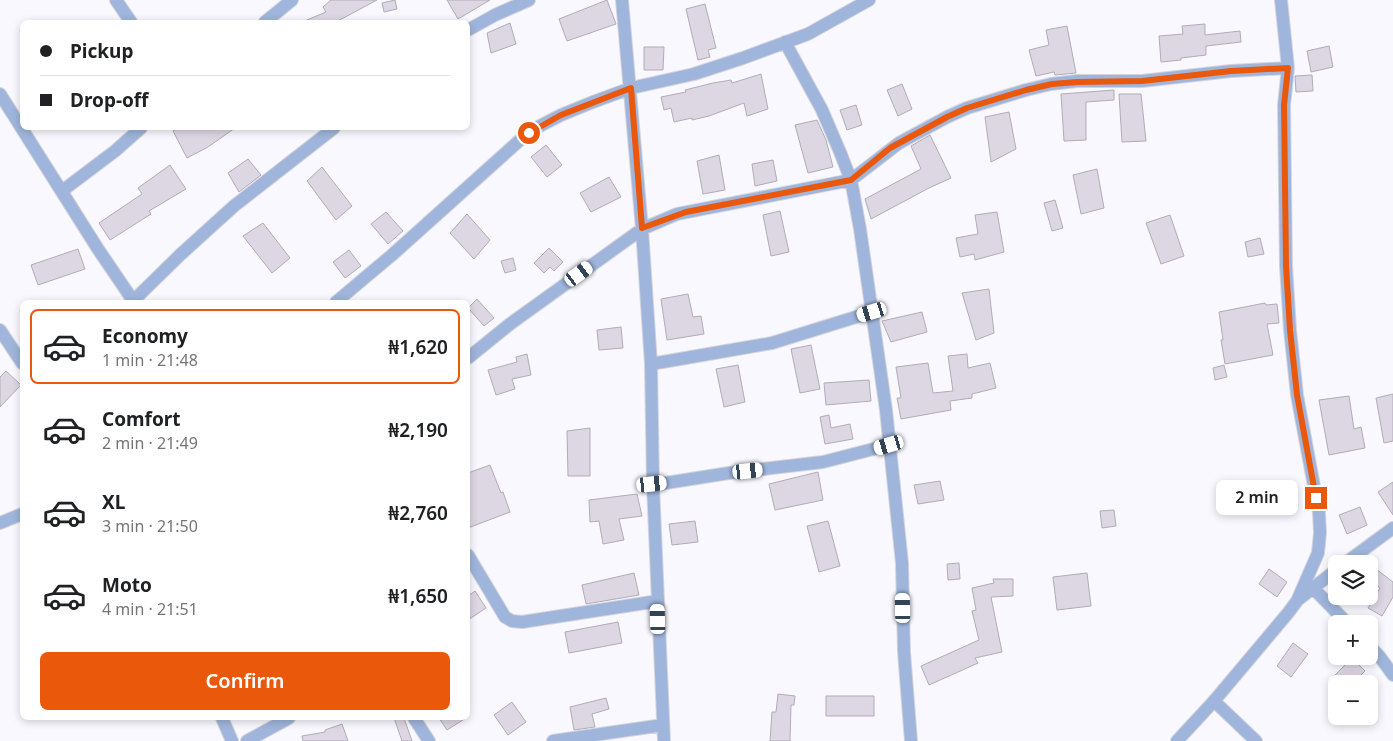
<!DOCTYPE html>
<html lang="en">
<head>
<meta charset="utf-8">
<style>
	body { margin:0; font-family:"Noto Sans",sans-serif; background:#f6f6f6; color:#202124; height:100vh; display:flex; flex-direction:column; font-size:19px; white-space:nowrap }
	* { box-sizing:border-box; margin:0 }
	p { font-size:16px; color:#757577 }
	.icon { flex:none; width:28px; height:28px; fill:none; stroke:currentColor; stroke-width:2; stroke-linecap:round; stroke-linejoin:round }
	.map { position:relative; flex:1; overflow:hidden }
	.panel { position:absolute; left:20px; top:300px; width:450px; height:420px; display:flex; flex-direction:column; background:#fff; border-radius:8px; box-shadow:0 2px 8px #0003 }
	.panel>* { flex:none }
	.hud { position:absolute; left:20px; top:20px; width:450px; height:110px; border-radius:8px; box-shadow:0 2px 8px #0003; display:grid; align-content:center; height:110px; padding:0 20px; background:#fff }
	.tools { position:absolute; left:1328px; top:555px; display:grid; gap:10px }
	.tools a { display:grid; place-items:center; width:50px; height:50px; border-radius:8px; background:#fff; box-shadow:0 2px 8px #0003; font-size:25px }
	.end { position:absolute; width:22px; height:22px; margin:-11px; border:6px solid #ea580c; background:#fff; box-shadow:0 0 0 2px #fff }
	.from { border-radius:50% }
	.bubble { position:absolute; height:35px; border-radius:8px; background:#fff; box-shadow:0 2px 8px #0003; font-size:16px; font-weight:600; line-height:35px; text-align:center }
	.car { position:absolute; width:15px; height:30px; margin:-15px -8px; border-radius:6px; box-shadow:0 0 4px 1px #0007; background:linear-gradient(#fff 24%,#345 0 40%,#fff 0 76%,#345 0 86%,#fff 0) }
	.hud b { display:flex; align-items:center; gap:18px; height:48px; font-size:19px }
	.hud b+b { border-top:1px solid #e0e0e0 }
	.hud i { width:12px; height:12px; background:#202124 }
	ul { padding:9px 0 0; list-style:none }
	li { display:flex; align-items:center; gap:15px; height:75px; margin:0 10px 8px; padding:0 10px; border:2px solid transparent; border-radius:8px }
	li div { flex:1 }
	li b { display:block; font-size:19px }
	li em { font-style:normal; font-weight:600 }
	li.current { border-color:#ea580c }
	li>.icon { width:45px; height:45px; stroke-width:1.5 }
	.cta { display:flex; gap:10px; margin-top:auto; padding:10px 20px }
	.cta a { flex:1; height:58px; border-radius:8px; background:#ea580c; color:#fff; font-size:20px; font-weight:600; line-height:58px; text-align:center }
	.map>svg:first-child { display:block }
	.building { fill:#ddd6e3; stroke:#b2abb8 }
	.lines { fill:none; stroke-linecap:round; stroke-linejoin:round }
	.street-casing { stroke:#d4d4da; stroke-width:14 }
	.street { stroke:#9fb5db; stroke-width:12 }
	.route { stroke:#ea580c; stroke-width:6 }
</style>
</head>
<body>
<div class="map">
<svg width="1393" height="741" viewBox="0 0 1393 741">
	<rect width="100%" height="100%" fill="#f8f8fe"/>
	<path class="building" d="M331,0H377L336,22H302L326,12L323,7Z
		M395,0L397,9L384,12L382,3Z
		M447,0H490L458,19Z
		M607,0L616,24L567,41L559,19Z
		M705,4L716,48L708,50L710,57L698,60L686,9Z
		M510,23L516,44L491,53L487,33Z
		M1205,24V35L1240,31L1241,42L1206,46V55L1181,58V60L1161,62L1159,36L1183,34L1182,26Z
		M1067,26L1076,73L1055,75L1054,72L1036,76L1029,50L1049,45L1046,30Z
		M1329,46L1333,67L1311,72L1307,51Z
		M644,47H664L663,70H644Z
		M761,74L768,109L747,116L744,103L709,116L692,120V118L674,122L671,108L664,110L661,97L686,92L685,90L713,83L731,80L732,83Z
		M1312,75L1313,91L1296,92L1295,76Z
		M902,84L912,109L898,116L887,90Z
		M1114,90V100L1086,102V140L1064,141L1061,94Z
		M1119,94H1141L1146,141L1122,142Z
		M856,105L862,125L847,130L840,110Z
		M1009,112L1016,149L991,162L985,117Z
		M817,120L826,140L833,167L808,173L795,125Z
		M178,128H235L208,147L187,158L173,131Z
		M930,135L951,178L929,188L871,219L865,199L921,169L911,146Z
		M546,145L562,165L547,177L531,157Z
		M719,155L725,190L703,194L697,161Z
		M248,159L261,175L239,192L228,173Z
		M773,160L777,181L755,186L752,164Z
		M170,165L186,189L149,211L151,214L110,240L99,223L142,194L138,188Z
		M322,167L352,206L336,220L307,181Z
		M1097,169L1104,208L1081,214L1073,175Z
		M609,177L621,197L591,212L580,193Z
		M1055,200L1063,228L1052,231L1044,203Z
		M780,211L789,252L771,256L763,215Z
		M386,212L403,231L388,244L371,224Z
		M997,212L1004,252L975,260L974,254L960,257L956,238L978,234L975,215Z
		M467,214L490,240L474,259L450,233Z
		M1170,215L1184,256L1161,264L1146,223Z
		M263,223L290,258L272,273L243,236Z
		M1260,238L1264,254L1248,257L1245,242Z
		M549,248L563,262L554,271L550,267L544,273L534,263Z
		M78,249L85,269L38,285L31,265Z
		M349,250L361,266L345,278L333,262Z
		M513,258L516,270L505,273L501,261Z
		M989,289L994,333L976,340L962,293Z
		M688,294L693,317L701,316L704,334L667,340L661,299Z
		M477,299L494,318L484,326L468,308Z
		M1265,303L1266,305L1277,304L1279,323L1267,324L1273,355L1225,364L1221,340H1223L1219,312Z
		M922,312L927,332L891,342L882,321Z
		M621,327L623,348L599,350L597,330Z
		M811,345L820,389L800,393L791,349Z
		M527,354L531,375L512,379L515,389L496,395L488,370L517,362L516,357Z
		M967,354L968,368L990,363L996,388L972,394V398L950,401L951,410L901,419L897,398H901L896,367L928,363L933,393L953,391L948,356Z
		M738,365L745,402L724,407L716,369Z
		M1224,365L1227,377L1215,380L1213,368Z
		M6,371L21,385L0,407V377Z
		M869,380L871,401L826,405L824,383Z
		M1393,394V441L1384,443L1376,398Z
		M1349,396L1354,429L1361,427L1365,448L1329,455L1319,400Z
		M829,415L831,428L850,424L853,439L825,444L820,417Z
		M590,428V476H568L567,431Z
		M490,465L501,493L503,492L510,512L468,528V473Z
		M818,472L823,500L775,510L769,484Z
		M940,481L944,500L918,504L914,485Z
		M1393,482V515L1378,492Z
		M637,494L642,516L619,519L624,540L603,544L599,521L590,522L589,500Z
		M1360,507L1367,525L1347,534L1339,515Z
		M1114,510L1116,526L1102,528L1100,511Z
		M695,521L698,542L672,545L669,524Z
		M828,521L840,566L819,572L807,526Z
		M959,563L960,579L948,580L947,564Z
		M1269,569L1287,582L1277,597L1259,584Z
		M1376,569L1393,582V597L1382,616L1368,608L1380,588L1369,580Z
		M634,573L639,595L586,604L582,585Z
		M1087,573L1091,606L1057,610L1053,577Z
		M993,579H1013V596L991,597L1002,652L975,658L978,663L929,685L921,666L979,640L972,611L976,610L972,588L994,583Z
		M475,591L486,608L468,620V596Z
		M618,622L622,643L569,653L565,632Z
		M1293,643L1308,654L1291,677L1277,666Z
		M1352,658L1365,671L1352,684H1341L1334,676Z
		M778,694L795,696L794,705H791L790,741H770L772,712H776Z
		M826,696H874V716H826Z
		M606,698L609,709L592,714L595,727L574,730L570,707Z
		M512,702L526,722L508,735L494,715Z
		M394,718H404L412,741H402Z
		M439,718H466L447,730Z
		M342,724L348,741H303L302,736L325,732V730Z"/>
	<g class="lines">
		<g class="street-casing">
			<path id="street" d="M116,0L131,22
				M622,0L642,229L651,364L653,485L664,741
				M265,22L292,0
				M468,30L495,15L529,0
				M785,42L822,110L840,152L851,180L860,229L886,410L902,563L904,652L911,741
				M0,94L98,249L134,302
				M62,191L115,151L141,128
				M133,301L180,255L234,206L334,128
				M336,302L392,255L520,140L538,127L561,115L593,102L631,88L694,74L743,58L808,34L869,0
				M0,330L22,363
				M468,358L510,324L642,229L677,214L851,180L899,143L947,117L967,108L1026,90L1051,84L1077,81H1142L1231,71L1288,68
				M651,364L772,343L872,312
				M653,485L729,473L823,462L889,445
				M0,523L22,514
				M468,555L505,617L512,621L522,622L658,601
				M1344,564L1393,528
				M1313,588L1348,624
				M1299,599L1336,570
				M1369,645L1380,657L1393,675
				M1214,701L1256,741
				M222,718L232,741
				M414,718L429,741
				M247,741L289,718
				M553,741L663,725
				M1177,741L1214,701L1288,613L1297,601L1318,553L1320,533L1319,513L1297,395L1290,330L1286,266L1284,105L1288,68L1281,0"/>
		</g>
		<use href="#street" class="street"/>
	</g>
	<g class="lines">
		<path class="route" d="M529,133L561,115L631,88L642,228L686,212L851,180L890,148L947,117L967,108L1026,90L1052,84L1077,82L1142,81L1231,71L1288,68L1284,105L1286,266L1290,330L1297,395L1316,498"/>
	</g>
</svg>
<div class="tools">
<a><svg class="icon" aria-label="layers" viewBox="0 0 24 24"><path d="M12 4l9 5-9 5-9-5zM3 14l9 5 9-5"/></svg></a>
<a>+</a>
<a>−</a>
</div>
<i class="end from" style="left:529px;top:133px"></i>
<i class="end" style="left:1316px;top:498px"></i>
<div class="bubble" style="left:1216px;top:480px;width:82px">2 min</div>
<i class="car" style="left:579px;top:274px;rotate:54deg"></i>
<i class="car" style="left:872px;top:312px;rotate:253deg"></i>
<i class="car" style="left:889px;top:445px;rotate:254deg"></i>
<i class="car" style="left:748px;top:471px;rotate:84deg"></i>
<i class="car" style="left:652px;top:484px;rotate:84deg"></i>
<i class="car" style="left:903px;top:608px;rotate:359deg"></i>
<i class="car" style="left:658px;top:619px;rotate:358deg"></i>
<div class="hud">
<b><i class="from"></i>Pickup</b>
<b><i></i>Drop-off</b>
</div>
<section class="panel">
<ul>
<li class="current"><svg class="icon" aria-label="car" viewBox="0 0 24 24"><path d="M5 17H2v-5l4-1 3-4h7l3 4 3 1v5h-3M9 17h6M6 11h13"/><circle cx="7" cy="17" r="2"/><circle cx="17" cy="17" r="2"/></svg><div><b>Economy</b><p>1 min · 21:48</p></div><em>₦1,620</em></li>
<li><svg class="icon" aria-label="car" viewBox="0 0 24 24"><path d="M5 17H2v-5l4-1 3-4h7l3 4 3 1v5h-3M9 17h6M6 11h13"/><circle cx="7" cy="17" r="2"/><circle cx="17" cy="17" r="2"/></svg><div><b>Comfort</b><p>2 min · 21:49</p></div><em>₦2,190</em></li>
<li><svg class="icon" aria-label="car" viewBox="0 0 24 24"><path d="M5 17H2v-5l4-1 3-4h7l3 4 3 1v5h-3M9 17h6M6 11h13"/><circle cx="7" cy="17" r="2"/><circle cx="17" cy="17" r="2"/></svg><div><b>XL</b><p>3 min · 21:50</p></div><em>₦2,760</em></li>
<li><svg class="icon" aria-label="car" viewBox="0 0 24 24"><path d="M5 17H2v-5l4-1 3-4h7l3 4 3 1v5h-3M9 17h6M6 11h13"/><circle cx="7" cy="17" r="2"/><circle cx="17" cy="17" r="2"/></svg><div><b>Moto</b><p>4 min · 21:51</p></div><em>₦1,650</em></li>
</ul>
<div class="cta"><a>Confirm</a></div>
</section>
</div>
</body>
</html>
